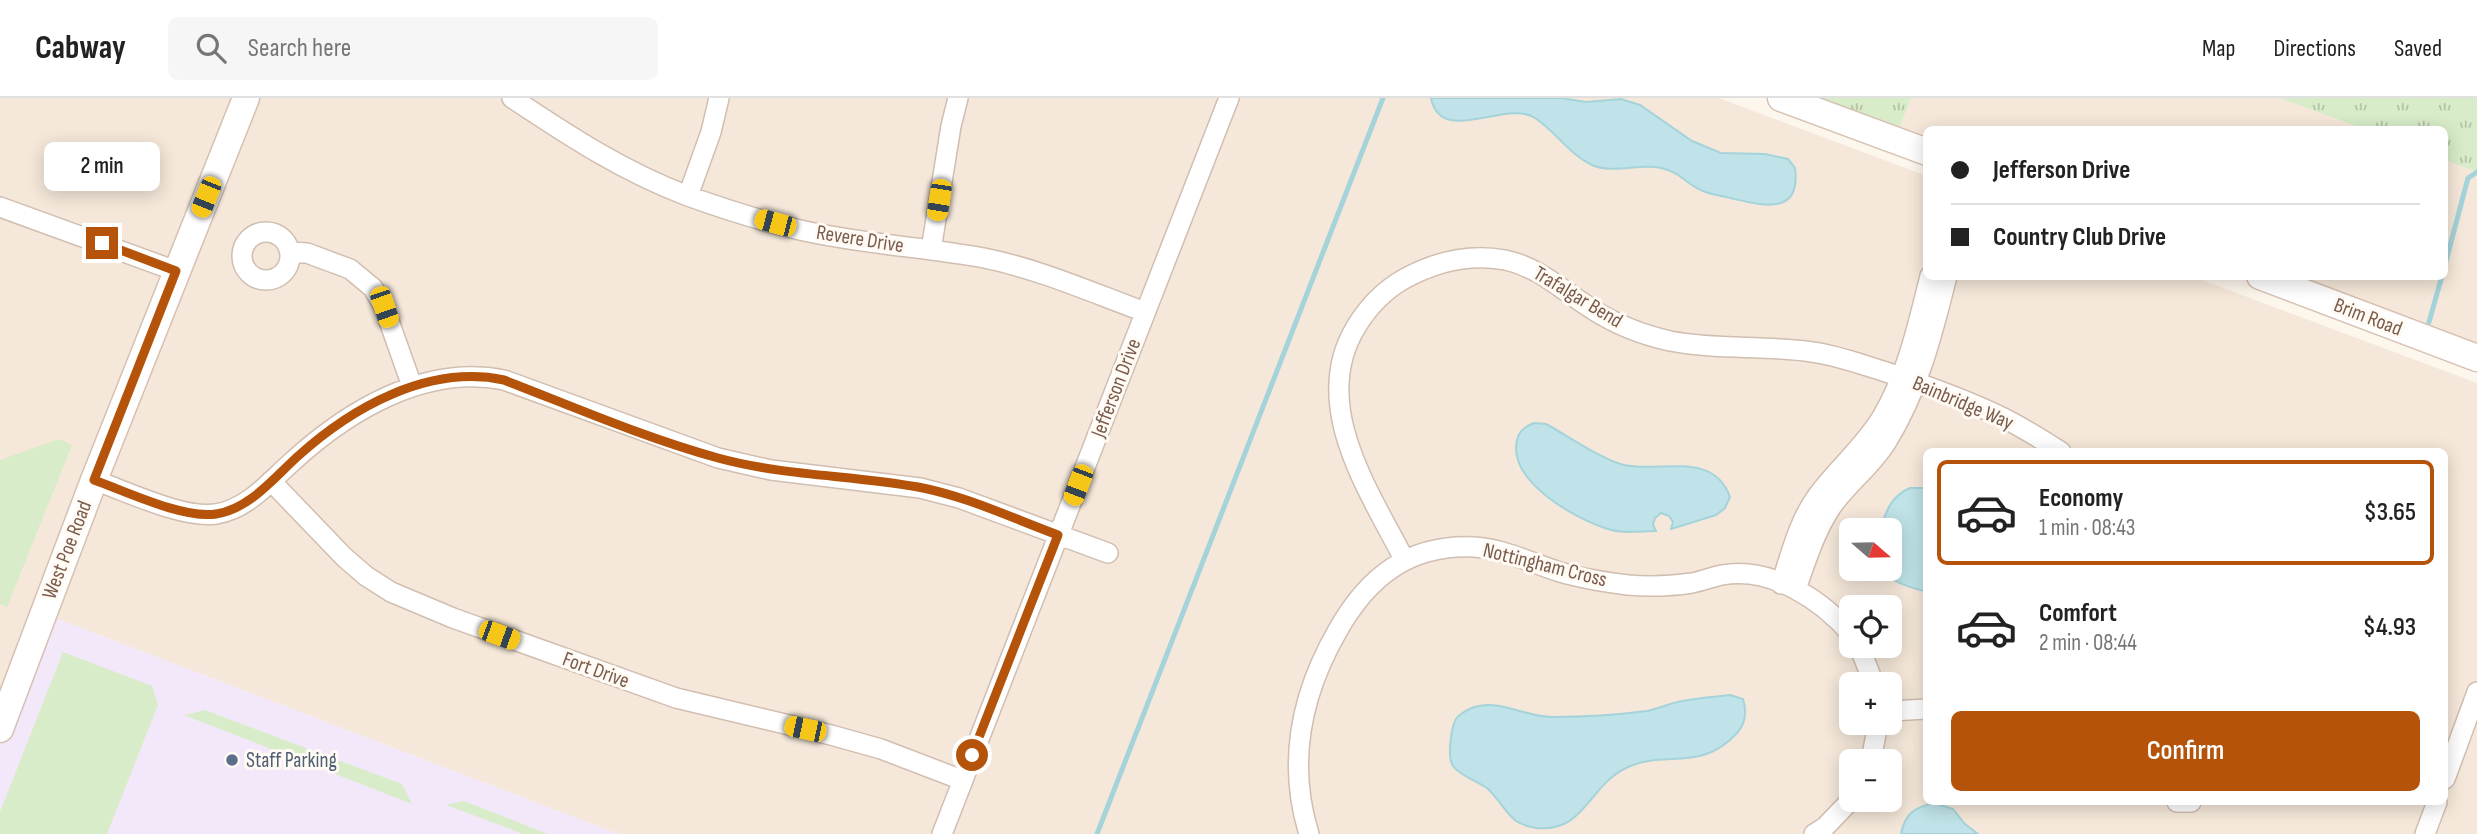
<!DOCTYPE html>
<html lang="en">
<head>
<meta charset="utf-8">
<style>
	body { margin:0; font-family:"Sofia Sans Condensed",sans-serif; background:#f6f6f6; color:#222; height:100vh; display:flex; flex-direction:column; font-size:26px; white-space:nowrap }
	* { box-sizing:border-box; margin:0 }
	p { font-size:23px; color:#767676 }
	.icon { flex:none; width:38px; height:38px; fill:none; stroke:currentColor; stroke-width:2; stroke-linecap:round; stroke-linejoin:round }
	.map { position:relative; flex:1; overflow:hidden }
	.details { position:absolute; left:1923px; top:350px; width:525px; height:357px; display:flex; flex-direction:column; background:#fff; border-radius:10px; box-shadow:0 4px 18px #0003 }
	.details>* { flex:none }
	.banner { position:absolute; left:1923px; top:28px; width:525px; height:154px; border-radius:10px; box-shadow:0 4px 18px #0003; display:grid; align-content:center; height:154px; padding:0 28px; background:#fff }
	.needle { width:46px; rotate:110deg }
	.buttons { position:absolute; left:1839px; top:420px; display:grid; gap:14px }
	.buttons a { display:grid; place-items:center; width:63px; height:63px; border-radius:10px; background:#fff; box-shadow:0 4px 18px #0003; font-size:35px }
	.end { position:absolute; width:32px; height:32px; margin:-16px; border:9px solid #b45309; background:#fff; box-shadow:0 0 0 4px #fff }
	.from { border-radius:50% }
	.bubble { position:absolute; height:49px; border-radius:10px; background:#fff; box-shadow:0 4px 18px #0003; font-size:23px; font-weight:600; line-height:49px; text-align:center }
	.car { position:absolute; width:21px; height:42px; margin:-21px -10px; border-radius:9px; box-shadow:0 0 5px 2px #0007; background:linear-gradient(#f5c518 24%,#345 0 40%,#f5c518 0 76%,#345 0 86%,#f5c518 0) }
	.banner b { display:flex; align-items:center; gap:24px; height:66px; font-size:26px }
	.banner b+b { border-top:2px solid #e0e0e0 }
	.banner i { width:18px; height:18px; background:#222 }
	ul { padding:12px 0 0; list-style:none }
	li { display:flex; align-items:center; gap:21px; height:105px; margin:0 14px 10px; padding:0 14px; border:4px solid transparent; border-radius:10px }
	li div { flex:1 }
	li b { display:block; font-size:26px }
	li em { font-style:normal; font-weight:600 }
	li.selected { border-color:#b45309 }
	li>.icon { width:63px; height:63px; stroke-width:1.5 }
	.cta { display:flex; gap:14px; margin-top:auto; padding:14px 28px }
	.cta a { flex:1; height:80px; border-radius:10px; background:#b45309; color:#fff; font-size:28px; font-weight:600; line-height:80px; text-align:center }
	header { display:flex; align-items:center; gap:42px; box-sizing:border-box; height:98px; padding:0 35px; background:#fff; border-bottom:2px solid #e0e0e0 }
	header strong { font-size:33px }
	nav { display:flex; gap:38px; margin-inline-start:auto; font-size:24px }
	.search { width:490px; height:63px; background:#f6f6f6; display:flex; align-items:center; gap:18px; box-sizing:border-box; padding:0 24px; border-radius:10px; color:#767676; font-size:26px }
	.map>svg:first-child { display:block }
	.residential { fill:#f5e8da; fill-rule:evenodd }
	.education { fill:#f3e8fa }
	.green { fill:#d8ecc9 }
	.park { fill:url(#park-tufts) }
	.water { fill:#bfe3e8; stroke:#a5d3da; stroke-width:2 }
	.lines { fill:none; stroke-linecap:round; stroke-linejoin:round }
	.stream { stroke:#a5d3da; stroke-width:5 }
	.street-casing { stroke:#d1beb0; stroke-width:22 }
	.secondary-casing { stroke:#d6c0b0; stroke-width:29 }
	.street { stroke:#fff; stroke-width:19 }
	.secondary { stroke:#fff; stroke-width:26 }
	.route { stroke:#b45309; stroke-width:9 }
	.service-dot { fill:#5c6f8a; stroke:#fffaf3; stroke-width:2.5 }
	.labels { text-anchor:middle; dominant-baseline:central; stroke-width:6; stroke-linejoin:round; paint-order:stroke }
	.street-label { font-size:21px; fill:#7a5c4d; stroke:#fffaf3 }
	.service-label { font-size:21px; fill:#4e5e75; stroke:#fffaf3; text-anchor:start }
</style>
</head>
<body>
<header>
<strong>Cabway</strong>
<div class="search"><svg class="icon" aria-label="search" viewBox="0 0 24 24"><circle cx="10" cy="10" r="6"/><path d="M15 15l6 6"/></svg>Search here</div>
<nav><a>Map</a><a>Directions</a><a>Saved</a></nav>
</header>
<div class="map">
<svg width="2477" height="736" viewBox="0 0 2477 736">
	<defs>
		<pattern id="park-tufts" width="24" height="20" patternUnits="userSpaceOnUse" patternTransform="scale(1.75)"><rect width="24" height="20" fill="#d8ecc9"/><path d="M3 7l-1-3M5 7V3M7 7l1-3M15 17l-1-3M17 17v-4M19 17l1-3" fill="none" stroke="#b4c2a5"/></pattern>
	</defs>
	<rect width="100%" height="100%" fill="#fdf6ec"/>
	<path class="residential" d="M0,0H246L0,632Z
		M259,0H1719L1927,78V178L2194,179L2477,285V736H618L55,520ZM1927,354H2445V704H1927ZM1852,432H1890V471H1852ZM1852,509H1890V548H1852ZM1852,586H1890V625H1852ZM1852,663H1890V702H1852Z
		M1911,0H2279L2364,31L1927,32V54L1895,42Z
		M2445,62L2477,74V260L2260,179L2445,178Z"/>
	<path class="education" d="M55,520L618,736H0V631Z"/>
	<path class="green" d="M59,341L72,347L7,509L0,506V362Z
		M63,554L152,588L158,607L107,736H0V714Z
		M205,612L402,686L412,706L184,617Z
		M464,703L548,736H523L446,707Z"/>
	<path class="park" d="M1781,0H1911L1895,42Z
		M2279,0H2477V74L2445,62V32L2364,31Z"/>
	<path class="water" d="M1431,0H1561L1586,4L1621,1L1640,7L1692,43L1721,55L1765,56L1788,61L1795,70C1801,117 1765,108 1734,101C1724,98 1712,97 1703,93C1688,88 1681,74 1661,70C1640,65 1612,76 1592,67C1569,56 1556,34 1535,20C1507,1 1441,49 1431,0Z
		M1534,325L1546,326C1568,338 1601,361 1624,367C1660,375 1713,352 1730,399L1725,410L1716,417L1671,431L1673,424L1669,418L1661,415L1655,420L1653,427L1656,433C1641,433 1622,436 1608,431C1576,421 1515,387 1516,349C1517,335 1522,330 1534,325Z
		M1910,390H1927V494C1911,489 1891,485 1882,471H1890V432H1880C1886,413 1891,398 1910,390Z
		M1730,597L1743,601C1747,614 1746,625 1737,635C1700,676 1664,650 1624,671C1588,690 1584,735 1536,730C1530,729 1521,726 1516,723C1505,714 1498,700 1488,691C1478,683 1460,678 1453,668C1447,659 1451,630 1456,621C1460,615 1472,609 1479,608C1503,603 1527,619 1552,619C1583,619 1616,617 1647,613C1658,611 1667,606 1678,604C1695,600 1713,599 1730,597Z
		M1935,705L1953,711L1965,726L1978,736H1901C1905,715 1915,709 1935,705Z"/>
	<g class="lines">
		<path class="stream" d="M2445,167L2468,80L2477,74
			M2429,224L2442,178
			M1097,736L1383,0"/>
		<g class="street-casing">
			<path id="street" d="M512,0C569,38 624,74 688,98C724,111 762,123 800,132C861,146 923,149 984,160C1039,171 1093,195 1145,214
				M688,98L711,34L719,0
				M0,109L176,173
				M242 158a24 24 0 1 1 48 0a24 24 0 1 1-48 0Z
				M931,152L951,28L958,0
				M291,154L307,155L350,171L373,190L384,209L412,288
				M94,382C126,393 183,421 216,416C248,411 270,383 293,363C349,312 426,266 504,282L718,360L771,372L920,390L959,400L1108,455
				M271,383L344,459L366,478L391,494L453,520L676,600L831,637L881,651L962,682
				M1404,461C1369,393 1309,306 1356,229C1368,209 1383,193 1404,181C1435,164 1468,155 1505,162C1539,169 1563,193 1592,211C1615,226 1643,237 1670,243C1716,252 1765,247 1812,254C1836,257 1860,266 1883,273C1925,287 1977,305 2015,326C2031,335 2046,344 2061,354
				M1781,486C1791,456 1799,422 1818,397C1838,370 1864,349 1882,319C1907,277 1918,226 1930,178
				M1796,491C1806,463 1815,433 1832,408C1848,385 1872,368 1887,343C1918,293 1933,235 1947,178
				M1859,548L1874,586
				M1890,613L1927,611
				M1871,663L1878,625
				M2445,681L2477,594
				M2177,704H2191
				M942,736L1229,0
				M1309,736C1287,665 1301,596 1338,532C1368,479 1409,446 1474,449C1505,451 1531,465 1560,474C1583,481 1604,484 1628,487C1649,489 1671,488 1692,485C1702,483 1712,479 1722,477C1771,468 1822,502 1852,537
				M1814,736L1825,729L1852,701
				M2425,736L2437,704"/>
		</g>
		<g class="secondary-casing">
			<path id="secondary" d="M1781,0L1927,54
				M2260,178L2477,260
				M0,631L94,382L246,0"/>
		</g>
		<use href="#street" class="street"/>
		<use href="#secondary" class="secondary"/>
	</g>
	<g class="lines">
		<path class="route" d="M102,145L176,173L94,382C125,393 183,421 216,416C249,411 273,381 297,359C351,310 428,266 504,282C574,309 645,340 718,360C784,378 851,377 918,389C966,398 1012,420 1058,437L972,657"/>
	</g>
	<circle class="service-dot" cx="232" cy="662" r="7"/>
	<g class="labels">
		<g class="street-label">
			<text transform="translate(860 141) rotate(9)">Revere Drive</text>
			<text transform="translate(1578 199) rotate(31)">Trafalgar Bend</text>
			<text transform="translate(2368 219) rotate(21)">Brim Road</text>
			<text transform="translate(1116 290) rotate(-69)">Jefferson Drive</text>
			<text transform="translate(1963 305) rotate(23)">Bainbridge Way</text>
			<text transform="translate(67 452) rotate(-69)">West Poe Road</text>
			<text transform="translate(1545 467) rotate(14)">Nottingham Cross</text>
			<text transform="translate(596 572) rotate(20)">Fort Drive</text>
		</g>
		<g class="service-label">
			<text x="246" y="662">Staff Parking</text>
		</g>
	</g>
</svg>
<div class="buttons">
<a><svg class="needle" viewBox="-14 -14 28 28"><path d="M0-13l5 13h-10z" fill="#e53935"/><path d="M0 13l5-13h-10z" fill="#767676"/></svg></a>
<a><svg class="icon" aria-label="locate" viewBox="0 0 24 24"><circle cx="12" cy="12" r="6"/><path d="M12 2v4M12 18v4M2 12h4M18 12h4"/></svg></a>
<a>+</a>
<a>−</a>
</div>
<i class="end from" style="left:972px;top:657px"></i>
<i class="end" style="left:102px;top:145px"></i>
<div class="bubble" style="left:44px;top:44px;width:116px">2 min</div>
<i class="car" style="left:206px;top:99px;rotate:202deg"></i>
<i class="car" style="left:939px;top:102px;rotate:189deg"></i>
<i class="car" style="left:775px;top:125px;rotate:285deg"></i>
<i class="car" style="left:384px;top:209px;rotate:161deg"></i>
<i class="car" style="left:1078px;top:387px;rotate:201deg"></i>
<i class="car" style="left:499px;top:537px;rotate:110deg"></i>
<i class="car" style="left:805px;top:631px;rotate:282deg"></i>
<div class="banner">
<b><i class="from"></i>Jefferson Drive</b>
<b><i></i>Country Club Drive</b>
</div>
<section class="details">
<ul>
<li class="selected"><svg class="icon" aria-label="car" viewBox="0 0 24 24"><path d="M5 17H2v-5l4-1 3-4h7l3 4 3 1v5h-3M9 17h6M6 11h13"/><circle cx="7" cy="17" r="2"/><circle cx="17" cy="17" r="2"/></svg><div><b>Economy</b><p>1 min · 08:43</p></div><em>$3.65</em></li>
<li><svg class="icon" aria-label="car" viewBox="0 0 24 24"><path d="M5 17H2v-5l4-1 3-4h7l3 4 3 1v5h-3M9 17h6M6 11h13"/><circle cx="7" cy="17" r="2"/><circle cx="17" cy="17" r="2"/></svg><div><b>Comfort</b><p>2 min · 08:44</p></div><em>$4.93</em></li>
</ul>
<div class="cta"><a>Confirm</a></div>
</section>
</div>
</body>
</html>
